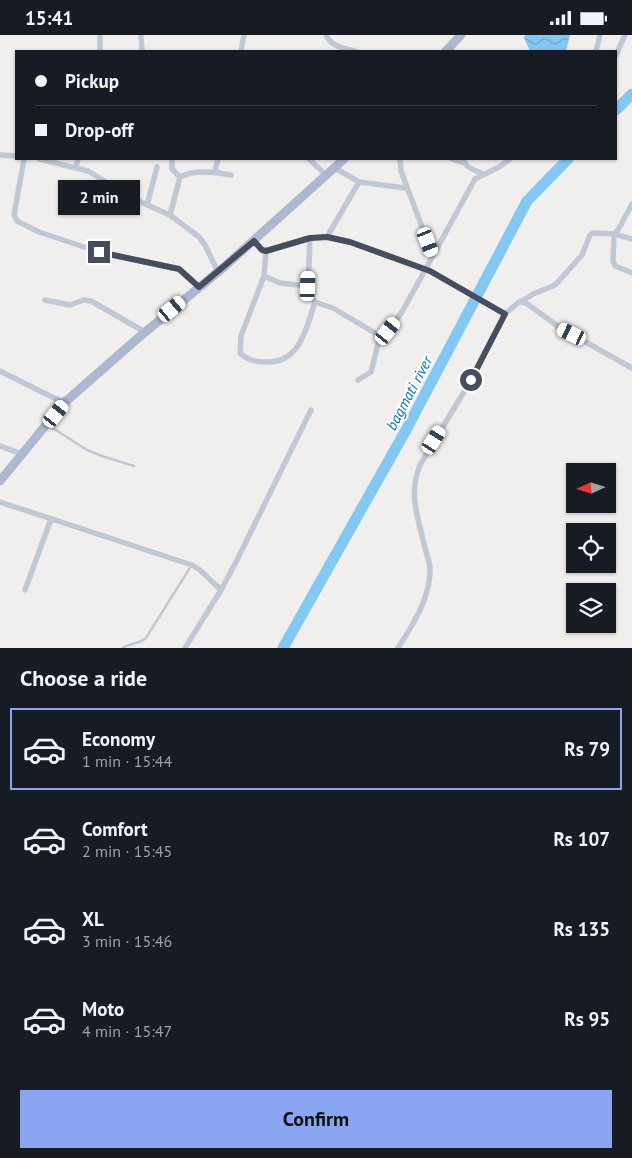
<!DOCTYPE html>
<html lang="en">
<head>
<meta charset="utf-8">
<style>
	body { margin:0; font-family:"PT Sans",sans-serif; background:#20242c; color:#f1f3f6; height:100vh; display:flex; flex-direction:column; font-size:19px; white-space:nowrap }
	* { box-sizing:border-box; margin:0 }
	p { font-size:16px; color:#9ea1a6 }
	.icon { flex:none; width:28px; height:28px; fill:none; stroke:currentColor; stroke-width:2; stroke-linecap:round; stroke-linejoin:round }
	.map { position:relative; height:613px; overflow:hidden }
	.drawer { display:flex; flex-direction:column; background:#171b24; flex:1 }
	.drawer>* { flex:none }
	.top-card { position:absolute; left:15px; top:15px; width:602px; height:110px; border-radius:0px; box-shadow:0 1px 4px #0004; display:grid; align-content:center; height:110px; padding:0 20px; background:#171b24 }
	.needle { width:32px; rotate:266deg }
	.controls { position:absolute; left:566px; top:428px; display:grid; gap:10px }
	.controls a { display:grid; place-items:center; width:50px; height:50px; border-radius:0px; background:#171b24; box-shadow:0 1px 4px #0004; font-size:25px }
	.end { position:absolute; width:22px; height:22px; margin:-11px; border:6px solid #454e5e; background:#fff; box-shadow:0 0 0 2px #fff }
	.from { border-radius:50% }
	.bubble { position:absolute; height:35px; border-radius:0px; background:#171b24; box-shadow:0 1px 4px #0004; font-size:16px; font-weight:600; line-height:35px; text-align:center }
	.car { position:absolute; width:15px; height:30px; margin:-15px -8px; border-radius:6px; box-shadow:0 0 4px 1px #0007; background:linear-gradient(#fff 24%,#345 0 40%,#fff 0 76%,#345 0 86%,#fff 0) }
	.top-card b { display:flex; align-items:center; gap:18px; height:48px; font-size:19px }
	.top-card b+b { border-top:1px solid #363941 }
	.top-card i { width:12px; height:12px; background:#f1f3f6 }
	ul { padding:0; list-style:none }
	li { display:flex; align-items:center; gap:15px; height:82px; margin:0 10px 8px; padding:0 10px; border:2px solid transparent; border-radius:0px }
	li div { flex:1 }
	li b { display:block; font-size:19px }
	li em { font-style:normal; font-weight:600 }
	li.selected { border-color:#8aa6f3 }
	li>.icon { width:45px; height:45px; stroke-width:1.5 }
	h2 { padding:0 20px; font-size:22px; line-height:60px }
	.primary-button { display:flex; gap:10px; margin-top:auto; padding:10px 20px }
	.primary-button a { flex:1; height:58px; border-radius:0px; background:#8aa6f3; color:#111; font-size:20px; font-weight:600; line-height:58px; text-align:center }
	.status { display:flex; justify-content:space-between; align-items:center; height:35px; padding:0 25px; background:#171b24; direction:ltr }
	.status svg { height:14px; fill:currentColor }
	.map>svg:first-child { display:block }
	.water { fill:url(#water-waves) }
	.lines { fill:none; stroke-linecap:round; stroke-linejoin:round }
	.river { stroke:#83c8f3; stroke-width:11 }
	.service { stroke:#c1c8d5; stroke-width:2.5 }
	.minor { stroke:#c1c8d5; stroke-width:5.5 }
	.primary { stroke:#acb8d0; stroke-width:9 }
	.route { stroke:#454e5e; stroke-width:6 }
	.labels { text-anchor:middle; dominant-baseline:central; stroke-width:4; stroke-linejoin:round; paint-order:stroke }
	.water-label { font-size:15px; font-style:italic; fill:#0170b5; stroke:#fff }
</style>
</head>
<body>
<div class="status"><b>15:41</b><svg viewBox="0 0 49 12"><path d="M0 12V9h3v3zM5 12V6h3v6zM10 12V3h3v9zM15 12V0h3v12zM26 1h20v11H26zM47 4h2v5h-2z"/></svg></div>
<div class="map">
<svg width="632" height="613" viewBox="0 0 632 613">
	<defs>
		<pattern id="water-waves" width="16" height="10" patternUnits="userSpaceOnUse" patternTransform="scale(1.25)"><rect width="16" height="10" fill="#83c8f3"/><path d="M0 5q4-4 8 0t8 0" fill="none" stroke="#6da5c8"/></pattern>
	</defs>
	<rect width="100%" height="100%" fill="#f1efee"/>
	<path class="water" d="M525,0H570L566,16H530L524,3Z"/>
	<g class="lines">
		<path class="river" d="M616,75L632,59
			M283,613L406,395L527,166L568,124"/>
		<path class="service" d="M48,390L87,415L102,421L134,431
			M122,613C130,608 139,609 146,603L191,531"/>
		<path class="minor" d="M141,0L142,16
			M326,0C331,11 344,14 355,16
			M100,16V0
			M241,16L244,0
			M596,16L600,0
			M616,20L625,0
			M0,120L16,121
			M24,124L14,180L17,186L39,197L99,217L179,234L199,252
			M39,124L88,136L132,163L170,180L199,202L205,210L218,237
			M172,124V134L180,142
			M309,124L327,141
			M400,124L401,136L433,221
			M452,124L464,128
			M464,124C464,133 476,135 483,139
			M76,132L78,124
			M335,133L359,147L406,153
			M215,136L218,124
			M147,170L157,132
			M170,180L180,142C195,134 216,137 231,140
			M327,202L359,147
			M310,203L308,251V258L315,267L333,273L380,301L388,296L402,277L475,144L499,132L510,124
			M632,204L614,199L613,226L615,231L632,238
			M254,206L262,215L266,216L310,203L327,202L350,207L430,236L505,279
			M266,216L264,241L241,301L240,318C247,325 255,327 265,327C300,329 306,294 315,267
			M264,241L280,248L308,251
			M45,265L70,270L83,265L91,266L145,297
			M522,266L533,259L553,251L558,247L582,220L590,200L593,198L614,199L618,195L632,169
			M0,336L64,368
			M358,345L371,337L380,301
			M0,411L22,419
			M0,467L192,530L200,535L221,555
			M25,555L51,484
			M185,613L221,555L236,527L311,375
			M398,613C413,589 430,564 430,535C430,528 427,520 425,513C418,482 408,460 420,430L471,345L505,279L519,267L526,268L559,292L632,333"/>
		<path class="primary" d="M446,16L461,0
			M0,446L64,368L138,303L224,232L344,124"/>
	</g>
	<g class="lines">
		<path class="route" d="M99,217L179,234L199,252L254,206L262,215L266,216L310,203L327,202L350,207L430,236L505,279L471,345"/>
	</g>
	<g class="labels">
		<g class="water-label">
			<text transform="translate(409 358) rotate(-62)">bagmati river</text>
		</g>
	</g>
</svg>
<div class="controls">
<a><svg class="needle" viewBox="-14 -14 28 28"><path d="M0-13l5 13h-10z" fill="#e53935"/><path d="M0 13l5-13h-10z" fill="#9ea1a6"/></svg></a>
<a><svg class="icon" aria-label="locate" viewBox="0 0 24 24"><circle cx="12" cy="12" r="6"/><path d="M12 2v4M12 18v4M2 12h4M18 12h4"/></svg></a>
<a><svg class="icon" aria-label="layers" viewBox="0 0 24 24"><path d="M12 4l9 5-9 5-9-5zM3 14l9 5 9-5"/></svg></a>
</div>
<i class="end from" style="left:471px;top:345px"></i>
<i class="end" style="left:99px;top:217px"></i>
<div class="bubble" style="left:58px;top:145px;width:82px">2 min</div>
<i class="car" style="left:428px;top:207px;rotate:159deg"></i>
<i class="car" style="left:308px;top:251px;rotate:2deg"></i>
<i class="car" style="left:172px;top:274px;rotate:50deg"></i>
<i class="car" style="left:388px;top:296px;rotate:37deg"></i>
<i class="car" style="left:572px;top:299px;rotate:296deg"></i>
<i class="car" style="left:56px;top:379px;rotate:39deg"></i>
<i class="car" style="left:434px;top:405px;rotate:32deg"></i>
<div class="top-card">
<b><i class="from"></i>Pickup</b>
<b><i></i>Drop-off</b>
</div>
</div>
<section class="drawer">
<h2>Choose a ride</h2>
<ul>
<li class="selected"><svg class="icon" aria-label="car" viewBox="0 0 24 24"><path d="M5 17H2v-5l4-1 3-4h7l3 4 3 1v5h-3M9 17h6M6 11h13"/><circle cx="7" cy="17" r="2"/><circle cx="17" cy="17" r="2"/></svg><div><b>Economy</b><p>1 min · 15:44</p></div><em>Rs 79</em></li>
<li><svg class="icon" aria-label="car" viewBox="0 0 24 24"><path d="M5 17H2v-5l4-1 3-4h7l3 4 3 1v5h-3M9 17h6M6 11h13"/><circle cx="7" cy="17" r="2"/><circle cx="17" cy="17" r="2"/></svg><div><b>Comfort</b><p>2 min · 15:45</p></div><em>Rs 107</em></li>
<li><svg class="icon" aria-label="car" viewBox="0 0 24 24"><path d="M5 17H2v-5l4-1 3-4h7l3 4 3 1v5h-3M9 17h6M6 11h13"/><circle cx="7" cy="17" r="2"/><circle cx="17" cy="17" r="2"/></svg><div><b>XL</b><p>3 min · 15:46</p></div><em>Rs 135</em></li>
<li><svg class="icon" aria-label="car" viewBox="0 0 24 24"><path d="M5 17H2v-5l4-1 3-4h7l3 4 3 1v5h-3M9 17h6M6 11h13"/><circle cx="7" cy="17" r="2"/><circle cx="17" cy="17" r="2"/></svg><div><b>Moto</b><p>4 min · 15:47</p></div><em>Rs 95</em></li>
</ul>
<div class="primary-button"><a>Confirm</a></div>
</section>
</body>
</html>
